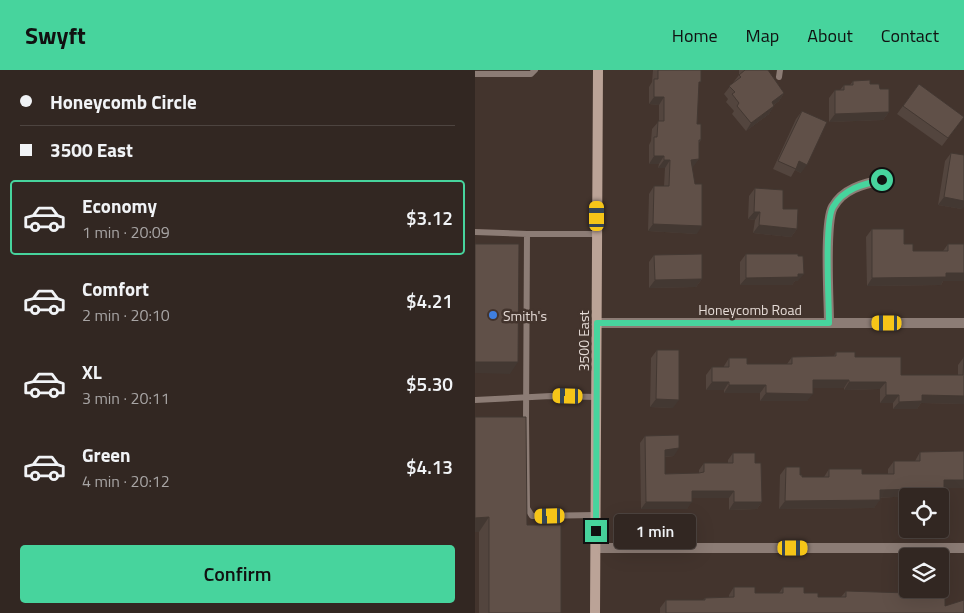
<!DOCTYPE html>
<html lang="en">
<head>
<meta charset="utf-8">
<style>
	body { margin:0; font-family:"Titillium Web",sans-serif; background:#3d332f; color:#f1f3f6; height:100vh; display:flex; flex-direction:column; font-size:19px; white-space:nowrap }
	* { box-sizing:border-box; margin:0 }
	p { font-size:16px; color:#a8a5a5 }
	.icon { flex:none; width:28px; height:28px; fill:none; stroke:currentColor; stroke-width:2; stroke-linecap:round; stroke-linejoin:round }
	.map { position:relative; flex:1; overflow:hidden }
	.side { display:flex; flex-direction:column; background:#322722; width:475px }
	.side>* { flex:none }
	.top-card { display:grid; align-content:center; height:110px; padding:0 20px; background:#322722 }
	.buttons { position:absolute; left:424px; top:418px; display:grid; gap:10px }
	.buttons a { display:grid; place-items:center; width:50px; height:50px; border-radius:5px; background:#322722; box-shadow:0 5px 20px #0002,0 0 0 1px #4d4440; font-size:25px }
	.end { position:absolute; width:22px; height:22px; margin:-11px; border:6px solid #47d49d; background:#111; box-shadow:0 0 0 2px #111 }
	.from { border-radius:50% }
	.bubble { position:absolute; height:35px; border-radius:5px; background:#322722; box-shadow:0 5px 20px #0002,0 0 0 1px #4d4440; font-size:16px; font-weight:600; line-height:35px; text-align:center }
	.car { position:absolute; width:15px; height:30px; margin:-15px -8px; border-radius:6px; box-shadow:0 0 4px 1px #0007; background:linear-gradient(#f5c518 24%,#345 0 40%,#f5c518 0 76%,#345 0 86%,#f5c518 0) }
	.top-card b { display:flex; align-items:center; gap:18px; height:48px; font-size:19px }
	.top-card b+b { border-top:1px solid #4d4440 }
	.top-card i { width:12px; height:12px; background:#f1f3f6 }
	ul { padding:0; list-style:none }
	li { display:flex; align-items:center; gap:15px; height:75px; margin:0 10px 8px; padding:0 10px; border:2px solid transparent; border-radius:5px }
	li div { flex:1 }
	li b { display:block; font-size:19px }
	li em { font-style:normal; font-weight:600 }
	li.on { border-color:#47d49d }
	li>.icon { width:45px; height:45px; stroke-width:1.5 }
	.button { display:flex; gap:10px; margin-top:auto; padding:10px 20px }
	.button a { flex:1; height:58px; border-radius:5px; background:#47d49d; color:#111; font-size:20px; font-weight:600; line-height:58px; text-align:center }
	header { display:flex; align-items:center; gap:30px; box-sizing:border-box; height:70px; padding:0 25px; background:#47d49d; color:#111 }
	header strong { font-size:24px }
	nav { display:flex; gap:28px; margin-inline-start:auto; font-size:18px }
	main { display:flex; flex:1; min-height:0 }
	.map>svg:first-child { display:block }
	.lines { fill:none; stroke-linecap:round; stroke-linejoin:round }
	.service { stroke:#8c7c75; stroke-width:6 }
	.minor { stroke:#8c7c75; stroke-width:10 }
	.secondary { stroke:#bba397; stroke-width:10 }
	.wall { fill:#53453e }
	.shaded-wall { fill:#433832 }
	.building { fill:#605048; stroke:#433832 }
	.route { stroke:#47d49d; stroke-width:6 }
	.shop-dot { fill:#3f7fe0; stroke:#43342d; stroke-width:2 }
	.labels { text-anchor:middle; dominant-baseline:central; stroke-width:5; stroke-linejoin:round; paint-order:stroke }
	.street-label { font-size:14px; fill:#e5dbd6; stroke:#43342d }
	.poi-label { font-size:14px; fill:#e5dbd6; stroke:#43342d; text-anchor:start }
</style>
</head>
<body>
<header>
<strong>Swyft</strong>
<nav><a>Home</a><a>Map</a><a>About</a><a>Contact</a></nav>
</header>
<main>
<section class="side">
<div class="top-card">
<b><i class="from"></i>Honeycomb Circle</b>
<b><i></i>3500 East</b>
</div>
<ul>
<li class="on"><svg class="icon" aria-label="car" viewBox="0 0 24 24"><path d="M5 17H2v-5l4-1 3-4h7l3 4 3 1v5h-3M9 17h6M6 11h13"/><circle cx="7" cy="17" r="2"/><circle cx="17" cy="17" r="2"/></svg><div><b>Economy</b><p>1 min · 20:09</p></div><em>$3.12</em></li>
<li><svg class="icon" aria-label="car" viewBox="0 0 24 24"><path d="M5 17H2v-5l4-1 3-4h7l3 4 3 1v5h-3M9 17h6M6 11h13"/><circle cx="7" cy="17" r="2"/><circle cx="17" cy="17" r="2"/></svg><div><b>Comfort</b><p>2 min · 20:10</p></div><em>$4.21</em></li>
<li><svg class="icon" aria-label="car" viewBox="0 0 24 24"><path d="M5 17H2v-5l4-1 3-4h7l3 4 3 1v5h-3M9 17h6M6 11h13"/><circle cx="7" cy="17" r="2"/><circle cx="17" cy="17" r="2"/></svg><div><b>XL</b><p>3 min · 20:11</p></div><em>$5.30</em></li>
<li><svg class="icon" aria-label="car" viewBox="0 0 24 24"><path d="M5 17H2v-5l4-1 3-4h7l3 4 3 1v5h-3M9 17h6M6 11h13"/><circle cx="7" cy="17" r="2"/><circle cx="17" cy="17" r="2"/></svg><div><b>Green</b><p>4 min · 20:12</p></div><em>$4.13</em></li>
</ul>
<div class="button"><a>Confirm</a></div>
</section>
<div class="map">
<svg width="489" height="543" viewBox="0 0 489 543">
	<rect width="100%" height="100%" fill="#43342d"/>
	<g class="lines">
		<path class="service" d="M0,4H56L60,0
			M304,7L305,0
			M0,162L52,164
			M0,330L76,326L121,327
			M51,351L52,438L57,446L121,445
			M44,353L51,351L52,164H122"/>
		<path class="minor" d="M122,253H489
			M354,253C354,230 349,153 358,137C368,119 388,114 407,110
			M121,478H488"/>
		<path class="secondary" d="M120,543L123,0"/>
	</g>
	<path class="wall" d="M178,0H226L223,16L222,54L226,70L224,73V89L217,97L222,164L173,161L174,124L179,116H189L190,98H183L184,94H174V75L176,71L177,59L184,51V35L174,34V17L177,12Z
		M264,0H293L309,23L304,31L299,35L294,44L271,61L257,44L259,41L251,32L253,29L249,24L264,5Z
		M378,11L395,14L405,19L414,42L408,50L354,52V28L360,20H365L369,15H375Z
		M444,14L489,47L467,76L422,44Z
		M327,41L326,103L320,100L316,107L298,99L321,49Z
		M476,83L487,139L463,135L470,91Z
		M280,118L308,139L322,159L316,167L278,163L280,150L273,149L274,126Z
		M397,159L429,174L438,181H468L473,174H489L466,215L392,216L391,167Z
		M271,184L323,211H320L317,215H265V192Z
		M179,185L227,209L221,217L174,218V192Z
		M182,280L198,338L175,337L176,288Z
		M361,282L380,287L426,305H483V295L489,287V334L446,333L442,339H418V333H405V319L369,320V318H338L332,331H285V323H249V320H231V305L237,297H249V296L254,288L272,294H312L317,287L359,286Z
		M0,347L52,455L86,543H4V462Z
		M170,366L199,386L190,387V404L224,403V400L229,393H253V390L258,383L280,393L287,432L282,439L254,440V428H217L212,439H166L165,373Z
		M489,381V418H469V420L464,426H432L405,428L399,438L304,439L305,405L311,397L325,405L327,407H349L354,399L387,404H413V399L419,391H440L445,382Z
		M259,517L280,523H304L308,517L343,527H366L371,521L433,526L470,536L489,543H185V538L191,530H228L230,528L254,527V525Z"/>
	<path class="shaded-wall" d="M309,23L304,31L292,40L297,32Z
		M179,27H189L184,35L174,34Z
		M299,36L294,44L271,61L276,53Z
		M414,42L408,50L354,52L360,44Z
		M179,86H189L184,94H174Z
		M224,89L218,97H211L216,90Z
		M189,90H195L190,98H183Z
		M324,91L332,95L326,103L320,100Z
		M469,127L489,131V137L487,139L463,135Z
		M279,142H285L280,150L273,149Z
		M178,154L227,156L222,164L173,161Z
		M284,155L322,159L316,167L278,163Z
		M471,203H489V211H468L466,215L392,216L397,208Z
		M323,204H329L323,211H320L317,215H265L271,208Z
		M227,209L221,217L174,218L180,210Z
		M0,292H43L35,304L0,303Z
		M338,310H374L369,318H332Z
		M237,312H254L249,320H231Z
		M374,312H411L405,319L369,320Z
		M254,315H291L285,323H249Z
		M291,323L338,324L332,331H285Z
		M411,325H424L418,333H405Z
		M447,325L489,326V334L446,333L442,339H418L424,332Z
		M181,329L204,330L198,338L175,337Z
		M204,378L199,386L185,387L190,380Z
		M469,410H489V418H463Z
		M445,419L439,426L399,428L405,420Z
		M445,420H469L464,426H441Z
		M217,421H259L254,428H212Z
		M405,430L399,438L304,439L310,431Z
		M171,432H217L212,439H166Z
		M259,432H287L282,439L254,440Z
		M14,447L4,462H0V448Z"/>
	<path class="building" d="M183,0H226V12H224L222,54H226V70H224V89L216,90L220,114H227V156L178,154L179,116H194L195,90H189V86H179V67H182L183,51H189V27H179V9H183Z
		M270,0H293L309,23L297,32L299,36L276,53L262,36L264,33L257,24L260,22L254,16L266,7L264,5Z
		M395,10V14H404L405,19H414V42L360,44V20H369V15H378V11Z
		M444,14L489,47L473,68L428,36Z
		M327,41L352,52L332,95L324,91L321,99L303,91Z
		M476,83L489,85V131L469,127Z
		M280,118L308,120V139H323L322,159L284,155L285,142H279Z
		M397,159H429V174H438V181H473V174H489V203H471V207L397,208Z
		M0,174H44L43,292H0Z
		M227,184V209L180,210L179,185Z
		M271,184H323V186H328L329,204H323V207L271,208Z
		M182,280H204V330L181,329Z
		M361,282H380V287H426V305H488L489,287V326L447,325V331L424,332V325H411V312H374V310H338V324L291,323V315H254V312H237V297H254V288H272V294H317V287L361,286Z
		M0,347H51L52,455H86V543H14V447L0,448Z
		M204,365V378L190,380V404L224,403L229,402V393H258V383H280V393H286L287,432H259V421H217V432H171L170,366Z
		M489,381V410H469V420H445V419L405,420V430L310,431L311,397H325V405H327V407H354V399H387V404H419V391H445V382Z
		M259,517H280V523H308V517H329V523H343V527H371V521L433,523V526L470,525V536L489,530V543H191V530H230V528L259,527Z"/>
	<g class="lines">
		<path class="route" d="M121,461L122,253H354C354,230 349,153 358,137C368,119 388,114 407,110"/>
	</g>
	<circle class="shop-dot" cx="18" cy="245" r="5"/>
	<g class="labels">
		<g class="street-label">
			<text x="275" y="239">Honeycomb Road</text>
			<text transform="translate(108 271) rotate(-90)">3500 East</text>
		</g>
		<g class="poi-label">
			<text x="28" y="245">Smith's</text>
		</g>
	</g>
</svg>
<div class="buttons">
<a><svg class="icon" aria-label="locate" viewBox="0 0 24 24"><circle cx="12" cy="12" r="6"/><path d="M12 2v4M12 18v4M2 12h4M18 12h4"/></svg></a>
<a><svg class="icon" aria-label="layers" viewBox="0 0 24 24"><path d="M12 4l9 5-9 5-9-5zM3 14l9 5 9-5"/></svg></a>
</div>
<i class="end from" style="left:407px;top:110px"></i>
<i class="end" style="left:121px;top:461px"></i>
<div class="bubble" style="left:139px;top:444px;width:82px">1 min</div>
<i class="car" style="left:122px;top:146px;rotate:0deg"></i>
<i class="car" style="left:412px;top:253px;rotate:270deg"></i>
<i class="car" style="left:93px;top:326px;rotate:271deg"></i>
<i class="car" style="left:75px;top:446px;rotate:269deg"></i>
<i class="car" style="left:318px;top:478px;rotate:90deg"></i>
</div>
</main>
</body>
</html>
